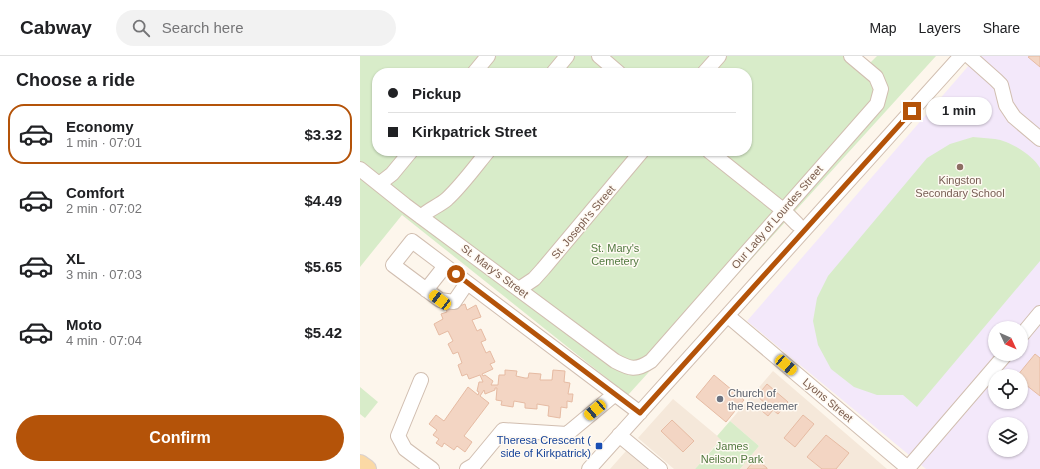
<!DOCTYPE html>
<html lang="en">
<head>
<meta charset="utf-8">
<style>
	body { margin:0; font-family:Arial,sans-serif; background:#f2f2f2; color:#202124; height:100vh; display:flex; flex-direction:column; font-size:15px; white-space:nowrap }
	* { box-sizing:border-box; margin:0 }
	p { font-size:13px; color:#757577 }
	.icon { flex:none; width:22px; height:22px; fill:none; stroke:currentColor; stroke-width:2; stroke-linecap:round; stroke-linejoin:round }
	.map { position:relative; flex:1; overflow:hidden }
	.drawer { display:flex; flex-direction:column; background:#fff; width:360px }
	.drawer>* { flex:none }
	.banner { position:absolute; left:12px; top:12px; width:380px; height:88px; border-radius:16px; box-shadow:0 1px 3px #0004; display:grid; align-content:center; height:88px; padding:0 16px; background:#fff }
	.needle { width:26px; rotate:134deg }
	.buttons { position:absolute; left:628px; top:265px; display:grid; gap:8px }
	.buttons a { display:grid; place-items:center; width:40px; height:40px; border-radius:50%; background:#fff; box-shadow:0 1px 3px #0004; font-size:20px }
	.end { position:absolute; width:18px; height:18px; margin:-9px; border:5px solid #b45309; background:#fff; box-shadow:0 0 0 2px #fff }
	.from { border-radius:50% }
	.bubble { position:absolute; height:28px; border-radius:14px; background:#fff; box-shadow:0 1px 3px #0004; font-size:13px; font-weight:700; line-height:28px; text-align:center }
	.car { position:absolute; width:12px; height:24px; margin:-12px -6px; border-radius:5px; box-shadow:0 0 3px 1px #0007; background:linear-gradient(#f5c518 24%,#345 0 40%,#f5c518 0 76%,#345 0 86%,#f5c518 0) }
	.banner b { display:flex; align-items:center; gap:14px; height:38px; font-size:15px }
	.banner b+b { border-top:1px solid #e0e0e0 }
	.banner i { width:10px; height:10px; background:#202124 }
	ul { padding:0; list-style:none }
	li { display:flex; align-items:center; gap:12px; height:60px; margin:0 8px 6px; padding:0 8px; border:2px solid transparent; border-radius:16px }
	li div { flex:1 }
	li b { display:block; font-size:15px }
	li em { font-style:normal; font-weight:700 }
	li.selected { border-color:#b45309 }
	li>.icon { width:36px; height:36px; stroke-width:1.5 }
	h2 { padding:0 16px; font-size:18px; line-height:48px }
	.cta { display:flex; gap:8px; margin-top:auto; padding:8px 16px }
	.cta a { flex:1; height:46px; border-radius:24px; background:#b45309; color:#fff; font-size:16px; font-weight:700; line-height:46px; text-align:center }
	header { display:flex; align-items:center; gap:24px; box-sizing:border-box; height:56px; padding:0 20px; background:#fff; border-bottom:1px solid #e0e0e0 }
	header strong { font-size:19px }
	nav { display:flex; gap:22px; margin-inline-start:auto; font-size:14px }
	.search { width:280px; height:36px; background:#f2f2f2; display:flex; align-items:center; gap:10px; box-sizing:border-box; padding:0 14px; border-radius:22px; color:#757577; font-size:15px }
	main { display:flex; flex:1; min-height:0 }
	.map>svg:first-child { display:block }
	.residential { fill:#f5e8da }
	.education { fill:#f3e8fa; fill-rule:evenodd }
	.green { fill:#d8ecc9; fill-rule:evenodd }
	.building { fill:#f3d5c3; stroke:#e6bba3 }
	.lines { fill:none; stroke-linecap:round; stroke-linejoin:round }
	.minor-casing { stroke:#d1beb0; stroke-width:16 }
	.major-casing { stroke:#dad1cd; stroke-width:20 }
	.minor { stroke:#fff; stroke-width:14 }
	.major { stroke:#fbd9a5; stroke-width:18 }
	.route { stroke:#b45309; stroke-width:5 }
	.education-dot { fill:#8d6e63; stroke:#fffaf3; stroke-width:1.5 }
	.worship-dot { fill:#6b7280; stroke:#fffaf3; stroke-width:1.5 }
	.transit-dot { fill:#1a4fb4; stroke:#fffaf3; stroke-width:1.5 }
	.labels { text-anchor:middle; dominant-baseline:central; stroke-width:3; stroke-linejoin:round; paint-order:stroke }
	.education-label { font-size:11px; fill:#785e54; stroke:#fffaf3 }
	.street-label { font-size:11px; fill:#7a5c4d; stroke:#fffaf3 }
	.park-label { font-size:11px; fill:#537a41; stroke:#fffaf3 }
	.worship-label { font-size:11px; fill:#5b616d; stroke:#fffaf3; text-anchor:start }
	.transit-label { font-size:11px; fill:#164399; stroke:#fffaf3; text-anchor:end }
</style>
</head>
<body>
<header>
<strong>Cabway</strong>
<div class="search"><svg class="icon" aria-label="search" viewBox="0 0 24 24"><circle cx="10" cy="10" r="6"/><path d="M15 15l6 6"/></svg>Search here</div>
<nav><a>Map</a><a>Layers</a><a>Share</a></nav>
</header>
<main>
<section class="drawer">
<h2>Choose a ride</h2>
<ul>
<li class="selected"><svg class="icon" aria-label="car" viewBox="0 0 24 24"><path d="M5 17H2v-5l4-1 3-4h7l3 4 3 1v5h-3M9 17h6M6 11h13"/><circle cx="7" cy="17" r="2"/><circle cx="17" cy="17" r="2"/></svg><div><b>Economy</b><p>1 min · 07:01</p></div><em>$3.32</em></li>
<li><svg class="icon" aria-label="car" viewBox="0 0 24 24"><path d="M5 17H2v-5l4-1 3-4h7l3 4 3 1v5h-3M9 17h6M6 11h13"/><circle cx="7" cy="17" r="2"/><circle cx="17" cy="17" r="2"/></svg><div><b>Comfort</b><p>2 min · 07:02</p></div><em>$4.49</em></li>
<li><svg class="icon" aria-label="car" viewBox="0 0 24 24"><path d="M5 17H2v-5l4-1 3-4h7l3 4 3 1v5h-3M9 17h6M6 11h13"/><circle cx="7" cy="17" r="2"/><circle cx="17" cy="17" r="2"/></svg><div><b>XL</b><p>3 min · 07:03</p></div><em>$5.65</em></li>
<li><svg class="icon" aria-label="car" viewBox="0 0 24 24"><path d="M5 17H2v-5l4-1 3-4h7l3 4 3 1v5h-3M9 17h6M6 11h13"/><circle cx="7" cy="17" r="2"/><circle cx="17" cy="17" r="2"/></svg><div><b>Moto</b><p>4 min · 07:04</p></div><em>$5.42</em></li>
</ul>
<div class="cta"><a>Confirm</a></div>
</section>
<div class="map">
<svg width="680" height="413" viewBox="0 0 680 413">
	<rect width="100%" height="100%" fill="#fdf6ec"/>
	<path class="residential" d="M413,315L527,413H380L399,390L370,365Z
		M313,343L361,383L335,413H314L278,382Z
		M266,395L287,413H250Z"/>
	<path class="education" d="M617,0H680V413H566L387,265ZM635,272H661V298H635ZM635,320H661V346H635ZM635,368H661V394H635Z"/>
	<path class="green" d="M0,0H499L509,8L517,0H576L268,339L42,159L0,211ZM17,17H387V95H17Z
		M613,81C620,82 628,82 635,83C650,85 673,99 680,112V205L557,351L543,339H517L494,331L471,313L458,289L453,265L457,242L468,220L567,102L590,88Z
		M0,331L18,346L5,362L0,358Z
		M370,365L399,390L380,413H335L361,384L357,380Z"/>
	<path class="building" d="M670,0H680V11L668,1Z
		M93,248L94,252L105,248L107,254L116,249L121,261L112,264L117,275L121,273L126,284L121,286L126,297L130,295L135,306L130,308L133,313L122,318L123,320L125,319L133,325L131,329H138L139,319H145V314L157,315L156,320L165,322H168L169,317L181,318L180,324H192L193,314L205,315L204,326L210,327L208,338H213L212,346L207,345V352L201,351L200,362L188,360L189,350L177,348V353L165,352V347L154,345L153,351L141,349L142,345L136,344L137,332H135V334L125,338L124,334L120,340L129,347L104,380L112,386L105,396L97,390L94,394L84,387L82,391L76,387L79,383L73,379L77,374L69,368L76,359L84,365L108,331L118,339L119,336L117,335L119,326H123L120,319L109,323L107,318L102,320L98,309L102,307L98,296L93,298L88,288L93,285L88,275L79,279L74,268L83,263L81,258L87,256L86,252Z
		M675,298L680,302V340L661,325V320H657Z
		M354,319L384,344L366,366L336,341Z
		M407,328L428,346L418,358L413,354L408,360L402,355L407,349L397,340Z
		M443,359L454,368L435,391L424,382Z
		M312,364L334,385L323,396L301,375Z
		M466,379L489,397L476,413H462L447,401Z
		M396,403L407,412V413H387Z"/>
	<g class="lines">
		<g class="minor-casing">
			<path id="minor" d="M239,0L259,17
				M609,0L636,24L641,29L646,49L654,61L680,83
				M114,17L128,0
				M193,17L207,0
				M344,17L359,0
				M349,95L423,154L437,168
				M0,113L45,149L255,305C270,313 276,315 291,305L517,48L521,33L516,21L491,0
				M19,128L32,118L51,95
				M61,161C69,153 79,150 87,143C102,129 115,111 128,95
				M107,227L94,246L80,244L33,209L52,185L280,357
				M159,233L174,223L183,213L282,95
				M66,234L85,210
				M368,260L549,413
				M661,280L680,257
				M61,324L38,380L45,393L72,413
				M259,379L300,413
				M548,412L646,298
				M107,413L114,409L143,374L207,378L255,338
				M229,413L601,0"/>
		</g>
		<g class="major-casing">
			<path id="major" d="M0,408L7,413"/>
		</g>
		<use href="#minor" class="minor"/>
		<use href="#major" class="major"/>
	</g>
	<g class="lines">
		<path class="route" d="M96,218L280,357L552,55"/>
	</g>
	<circle class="education-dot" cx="600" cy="111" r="4"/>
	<circle class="worship-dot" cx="360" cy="343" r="4"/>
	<rect class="transit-dot" x="235" y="386" width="8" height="8" rx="2"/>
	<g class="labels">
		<g class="education-label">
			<text x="600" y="124">Kingston<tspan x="600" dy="13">Secondary School</tspan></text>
		</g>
		<g class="street-label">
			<text transform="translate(417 161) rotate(-49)">Our Lady of Lourdes Street</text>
			<text transform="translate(223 166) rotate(-50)">St. Joseph's Street</text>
			<text transform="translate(135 215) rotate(37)">St. Mary's Street</text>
			<text transform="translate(468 344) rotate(40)">Lyons Street</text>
		</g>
		<g class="park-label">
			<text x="255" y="192">St. Mary's<tspan x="255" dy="13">Cemetery</tspan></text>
			<text x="372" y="390">James<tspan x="372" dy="13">Neilson Park</tspan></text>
		</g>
		<g class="worship-label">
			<text x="368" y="337">Church of<tspan x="368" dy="13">the Redeemer</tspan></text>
		</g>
		<g class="transit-label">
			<text x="231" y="384">Theresa Crescent (<tspan x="231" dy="13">side of Kirkpatrick)</tspan></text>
		</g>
	</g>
</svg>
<div class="buttons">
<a><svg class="needle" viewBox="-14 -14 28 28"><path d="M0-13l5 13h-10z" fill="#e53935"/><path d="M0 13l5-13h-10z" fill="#757577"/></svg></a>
<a><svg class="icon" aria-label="locate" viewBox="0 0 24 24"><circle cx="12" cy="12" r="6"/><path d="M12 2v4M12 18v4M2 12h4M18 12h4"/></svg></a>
<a><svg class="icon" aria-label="layers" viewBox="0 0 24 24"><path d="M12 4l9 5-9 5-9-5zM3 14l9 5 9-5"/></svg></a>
</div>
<i class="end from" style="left:96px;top:218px"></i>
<i class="end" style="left:552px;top:55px"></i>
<div class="bubble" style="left:566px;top:41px;width:66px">1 min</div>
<i class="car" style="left:80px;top:244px;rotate:307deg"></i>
<i class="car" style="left:426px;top:309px;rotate:130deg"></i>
<i class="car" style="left:235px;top:354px;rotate:230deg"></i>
<div class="banner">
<b><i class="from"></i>Pickup</b>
<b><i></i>Kirkpatrick Street</b>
</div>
</div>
</main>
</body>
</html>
